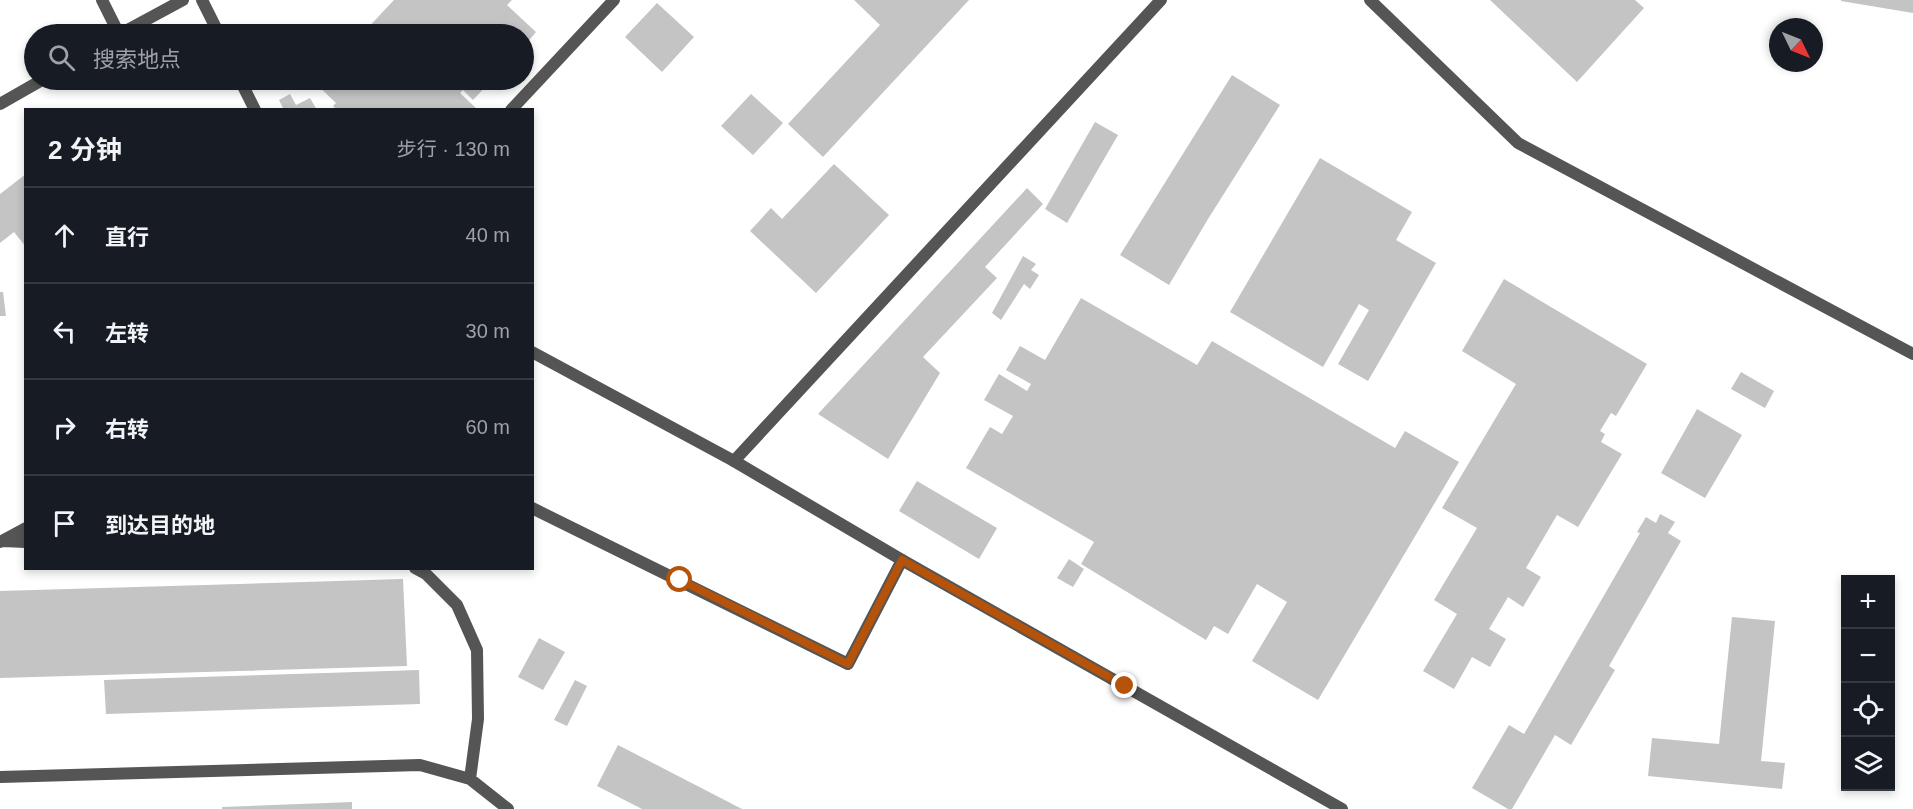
<!DOCTYPE html>
<html lang="zh">
<head>
<meta charset="utf-8">
<style>
	:root { --surface:#171b24; --page:#20242c; --text:#f1f3f6; --muted:#9ea1a6; --line:#363941 }
	body { margin:0; font-family:Helvetica,"Noto Sans SC",sans-serif; background:var(--page); color:var(--text) }
	.controls { position:absolute; right:18px; bottom:18px; display:grid; overflow:hidden; border-radius:0px; box-shadow:0 3px 9px #0003 }
	.controls button { width:54px; height:54px; display:grid; place-items:center; padding:0; border:0; border-bottom:2px solid var(--line); background:var(--surface); color:var(--text); font:30px sans-serif }
	.compass { position:absolute; left:1769px; top:18px; width:54px; height:54px; border-radius:50%; background:var(--surface); box-shadow:0 3px 9px #0003; rotate:133deg }
	.stop { position:absolute; width:18px; height:18px; margin:-14px; border:4px solid #b45309; border-radius:50%; background:#fff }
	.stop.end { background:#b45309; border-color:#fff; box-shadow:0 2px 6px #0008 }
	.list { margin:0; padding:0; list-style:none }
	h2 { display:flex; justify-content:space-between; align-items:center; height:78px; margin:0; padding:0 24px; font-size:26px }
	h2 small { font-size:20px; font-weight:400; color:var(--muted) }
	.list li { display:grid; grid-template-columns:39px 1fr auto; gap:18px; align-items:center; box-sizing:border-box; height:96px; padding:0 24px; border-top:2px solid var(--line) }
	.list b { display:block; font-size:22px; white-space:nowrap }
	.list em { font-size:20px; font-style:normal; color:var(--muted) }
	.icon { flex:none; width:33px; height:33px; fill:none; stroke:currentColor; stroke-width:2; stroke-linecap:round; stroke-linejoin:round }
	.map { position:relative; flex:none; width:1913px; height:809px; overflow:hidden }
	.search { position:absolute; background:var(--surface); box-shadow:0 3px 9px #0003; left:24px; top:24px; width:510px; height:66px; display:flex; align-items:center; gap:15px; box-sizing:border-box; padding:0 21px; border-radius:33px; color:var(--muted); font-size:22px }
	.panel { position:absolute; background:var(--surface); box-shadow:0 3px 9px #0003; left:24px; top:108px; width:510px; height:462px; border-radius:0px }
	.map>svg:first-child { display:block }
	.building { fill:#c4c4c4 }
	.lines { fill:none; stroke-linecap:round; stroke-linejoin:round }
	.lane { stroke:#555; stroke-width:12 }
	.street { stroke:#555; stroke-width:12 }
	.route { stroke:#b45309; stroke-width:8 }
</style>
</head>
<body>
<div class="map">
<svg width="1913" height="809" viewBox="0 0 1913 809">
	<rect width="100%" height="100%" fill="#fff"/>
	<path class="building" d="M394 0H512L507 5 536 32 524 46V34H362Z
		M854 0H969L823 157 788 124 880 25Z
		M1490 0H1635L1644 8 1577 82Z
		M1841 0H1913V13L1841 1Z
		M657 3 694 37 662 72 625 37Z
		M1232 75 1280 105 1208 219 1169 285 1120 255Z
		M320 80H492L473 100 463 90 460 93 478 110H337L333 106 336 103 316 84Z
		M290 94 296 105 310 98 317 110H284L279 100Z
		M751 94 783 123 753 155 721 126Z
		M1095 122 1118 135 1067 223 1045 209Z
		M1320 158 1412 212 1396 240 1436 263 1368 381 1338 364 1369 310 1359 304 1323 367 1230 312Z
		M834 164 889 215 816 293 750 231 771 208 782 219Z
		M26 174V247L14 232 0 243V194Z
		M1027 188 1043 204 985 267 997 278 923 357 940 373 888 459 818 414Z
		M1023 256 1036 264 1031 270 1039 275 1030 289 1024 284 1001 320 992 313Z
		M1504 279 1647 364 1616 416 1611 413 1600 431 1605 434 1601 442 1622 454 1578 527 1557 515 1526 568 1541 577 1523 607 1508 597 1489 629 1506 639 1490 667 1472 657 1454 689 1423 671 1457 614 1434 600 1477 528 1442 508 1516 384 1462 351Z
		M0 292H3L6 316H0Z
		M1081 298 1197 365 1212 341 1395 448 1405 431 1459 462 1318 700 1252 661 1287 602 1257 584 1228 634 1214 626 1206 640 1081 564 1094 542 966 468 990 427 1002 434 1013 416 984 400 999 374 1027 391 1031 384 1006 370 1020 346 1045 360Z
		M1741 372 1774 391 1765 408 1731 389Z
		M1697 409 1742 435 1705 498 1661 473Z
		M917 481 997 528 979 559 899 511Z
		M1660 514 1675 522 1668 533 1681 541 1609 666 1615 670 1571 745 1555 735 1512 809H1508L1472 788 1509 725 1524 734 1640 533 1637 532 1646 517 1656 523Z
		M1069 559 1084 569 1073 587 1057 578Z
		M403 579 407 666 0 678V591Z
		M1732 617 1775 621 1761 761 1785 763 1782 789 1648 776 1652 738 1719 744Z
		M539 638 565 652 543 690 518 677Z
		M419 670 420 704 106 714 104 680Z
		M575 680 587 686 567 726 554 720Z
		M618 745 742 809H642L597 786Z
		M352 802V809H222V807Z"/>
	<g class="lines">
		<path class="lane" d="M1370 0 1518 143 1913 354
			M511 110 614 0
			M734 461 1161 0
			M532 508 848 664 902 560
			M3 541 26 542
			M0 542 26 528
			M415 568 426 574 457 605 477 650 478 719 470 779
			M0 777 420 765 470 779 508 809"/>
		<path class="street" d="M102 0 119 34
			M202 0 219 34
			M120 34 183 0
			M240 80 255 110
			M0 104 42 80
			M532 352 734 461 902 560 1342 809"/>
	</g>
	<g class="lines">
		<path class="route" d="M680 580 848 664 902 560 1125 686"/>
	</g>
</svg>
<div class="controls">
<button>+</button>
<button>−</button>
<button><svg class="icon" aria-label="locate" viewBox="0 0 24 24"><circle cx="12" cy="12" r="6"/><path d="M12 2v4M12 18v4M2 12h4M18 12h4"/></svg></button>
<button><svg class="icon" aria-label="layers" viewBox="0 0 24 24"><path d="M12 4l9 5-9 5-9-5zM3 14l9 5 9-5"/></svg></button>
</div>
<svg class="compass" viewBox="-18 -18 36 36"><path d="M0-13l5 13h-10z" fill="#e53935"/><path d="M0 13l5-13h-10z" fill="#9ea1a6"/></svg>
<div class="stop" style="left:680px;top:580px"></div>
<div class="stop end" style="left:1125px;top:686px"></div>
<div class="search"><svg class="icon" aria-label="search" viewBox="0 0 24 24"><circle cx="10" cy="10" r="6"/><path d="M15 15l6 6"/></svg>搜索地点</div>
<section class="panel">
<h2>2 分钟<small>步行 · 130 m</small></h2>
<ul class="list">
<li><svg class="icon" aria-label="ahead" viewBox="0 0 24 24"><path d="M12 20V5M6 11l6-6 6 6"/></svg><div><b>直行</b></div><em>40 m</em></li>
<li><svg class="icon" aria-label="left" viewBox="0 0 24 24"><path d="M17 20v-9H6M10 6l-5 5 5 5"/></svg><div><b>左转</b></div><em>30 m</em></li>
<li><svg class="icon" aria-label="right" viewBox="0 0 24 24"><path d="M7 20v-9h11M14 6l5 5-5 5"/></svg><div><b>右转</b></div><em>60 m</em></li>
<li><svg class="icon" aria-label="arrive" viewBox="0 0 24 24"><path d="M6 21V4h12l-3 4 3 4H6"/></svg><div><b>到达目的地</b></div></li>
</ul>
</section>
</div>
</body>
</html>
